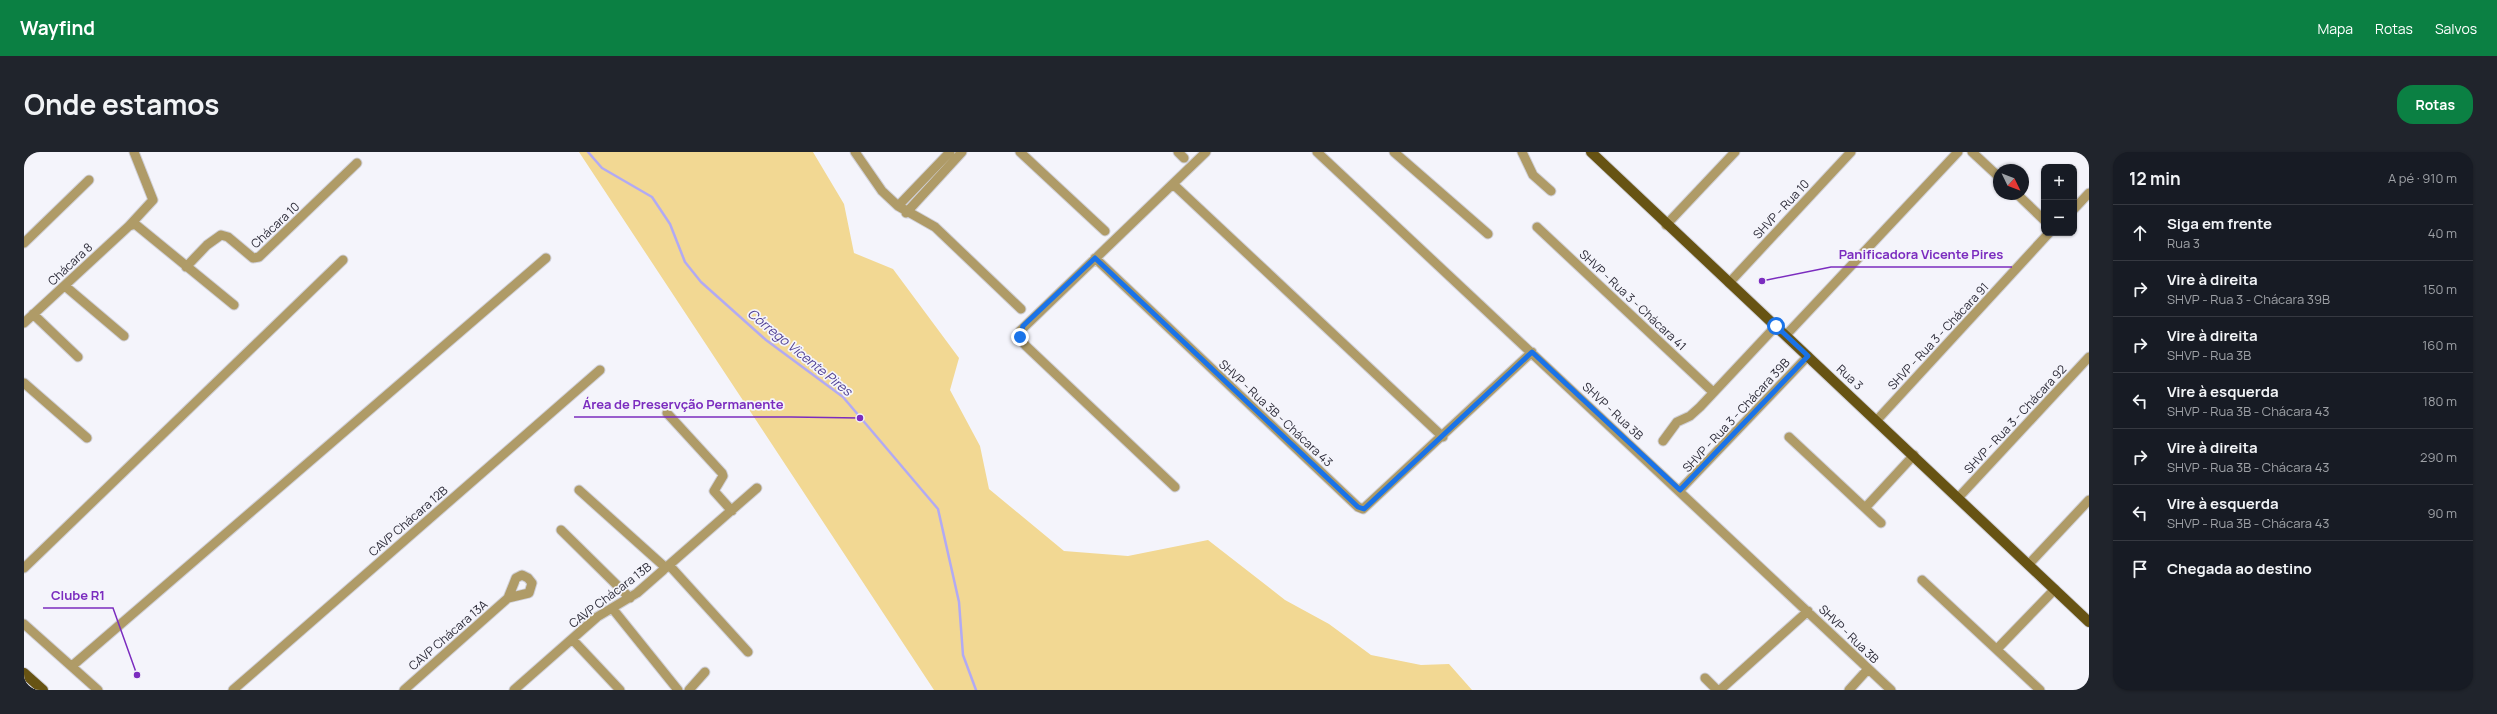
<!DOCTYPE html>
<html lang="pt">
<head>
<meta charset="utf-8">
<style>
	:root { --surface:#171b24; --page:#20242c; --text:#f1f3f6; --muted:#9ea1a6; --line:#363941; --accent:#0b8043 }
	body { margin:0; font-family:Manrope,sans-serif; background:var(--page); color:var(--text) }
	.controls { position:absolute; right:12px; top:12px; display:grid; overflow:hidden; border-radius:8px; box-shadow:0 1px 3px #0004 }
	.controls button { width:36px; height:36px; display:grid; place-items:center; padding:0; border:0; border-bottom:1px solid var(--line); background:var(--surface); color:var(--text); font:20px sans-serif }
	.compass { position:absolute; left:1969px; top:12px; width:36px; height:36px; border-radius:50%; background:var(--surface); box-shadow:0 1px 3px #0004; rotate:133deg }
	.stop { position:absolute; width:12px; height:12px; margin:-9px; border:3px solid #1a73e8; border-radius:50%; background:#fff }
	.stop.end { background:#1a73e8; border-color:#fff; box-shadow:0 1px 4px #0008 }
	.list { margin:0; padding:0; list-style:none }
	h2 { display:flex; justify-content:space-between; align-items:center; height:52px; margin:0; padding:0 16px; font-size:17px }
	h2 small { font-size:13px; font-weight:400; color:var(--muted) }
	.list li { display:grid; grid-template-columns:26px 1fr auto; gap:12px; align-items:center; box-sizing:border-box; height:56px; padding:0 16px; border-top:1px solid var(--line) }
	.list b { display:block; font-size:15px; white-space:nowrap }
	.list p { margin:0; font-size:13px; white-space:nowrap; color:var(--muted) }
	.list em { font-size:13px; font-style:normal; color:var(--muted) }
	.icon { flex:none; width:22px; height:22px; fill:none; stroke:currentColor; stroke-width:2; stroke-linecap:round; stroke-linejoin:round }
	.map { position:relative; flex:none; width:2065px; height:538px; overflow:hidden; border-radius:16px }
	header { display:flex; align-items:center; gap:24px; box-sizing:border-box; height:56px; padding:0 20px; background:var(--accent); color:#fff }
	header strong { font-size:19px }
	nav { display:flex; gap:22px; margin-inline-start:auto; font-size:14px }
	.intro { display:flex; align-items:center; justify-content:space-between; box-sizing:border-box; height:96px; padding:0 24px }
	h1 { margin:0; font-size:28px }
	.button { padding:10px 18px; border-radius:16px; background:var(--accent); color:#fff; font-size:14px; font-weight:700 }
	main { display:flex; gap:24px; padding:0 24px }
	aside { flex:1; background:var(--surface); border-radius:16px; box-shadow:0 1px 3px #0004 }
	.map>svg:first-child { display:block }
	.green { fill:#f2d893 }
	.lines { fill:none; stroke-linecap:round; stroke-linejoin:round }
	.stream { stroke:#b2aaf3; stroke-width:2.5 }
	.minor-casing { stroke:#d0d0d8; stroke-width:11 }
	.major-casing { stroke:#d0d0d8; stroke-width:12 }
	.minor { stroke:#af9b67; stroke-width:9 }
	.major { stroke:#675313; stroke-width:10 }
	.route { stroke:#1a73e8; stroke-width:5 }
	.labels { text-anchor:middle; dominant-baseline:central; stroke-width:3.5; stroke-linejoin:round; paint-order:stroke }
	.street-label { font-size:12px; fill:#2d2c39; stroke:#f4f4fb }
	.water-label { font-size:13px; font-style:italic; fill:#4e3e92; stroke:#f4f4fb }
	.leader { fill:none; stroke:#7b2cbf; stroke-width:1.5 }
	.callout-dot { fill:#7b2cbf; stroke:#f4f4fb; stroke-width:1.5 }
	.callout-label { font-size:13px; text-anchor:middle; font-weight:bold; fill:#7b2cbf; stroke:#f4f4fb; stroke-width:3.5; stroke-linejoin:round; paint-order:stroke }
</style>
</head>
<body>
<header>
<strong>Wayfind</strong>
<nav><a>Mapa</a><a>Rotas</a><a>Salvos</a></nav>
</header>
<div class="intro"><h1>Onde estamos</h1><a class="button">Rotas</a></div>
<main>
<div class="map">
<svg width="2065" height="538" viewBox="0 0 2065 538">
	<rect width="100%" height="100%" fill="#f4f4fb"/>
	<path class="green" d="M555 0H789L820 52 830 101 869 117 935 206 926 238 956 294 965 337 1040 399 1104 404 1184 388 1261 448 1305 472 1347 503 1397 513 1425 512 1448 538H910Z"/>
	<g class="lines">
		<path class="stream" d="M564 0 578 16 628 45 646 72 661 110 677 130 742 188 819 245 914 357 935 450 939 503 952 538"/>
		<defs>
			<path id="minor" d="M831 0 858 39 874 54 911 75 997 157
				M996 0 1081 79
				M1154 0 1160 6
				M1293 0 1867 538
				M1370 0 1464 82
				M1498 0 1509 23 1527 39
				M1948 0 1975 25
				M1149 32 1419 285
				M1993 42 2020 68
				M874 54 926 0
				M2050 57 2065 41
				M882 61 938 0
				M1642 73 1711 0
				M105 74 129 48 110 0
				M1513 75 1689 240
				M0 91 65 28
				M1071 106 1334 355 1339 357 1508 200
				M162 115 183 93 197 83 204 85 229 106 235 105 333 11
				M1705 131 1827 0
				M41 134 100 184
				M9 162 54 205
				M0 171 105 74 111 72 210 153
				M1762 183 1934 0
				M0 231 63 286
				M643 261 698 321 699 324 690 339 708 359
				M1853 268 2025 81
				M1765 285 1841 356 1890 303
				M1639 289 1653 270 1666 264 1676 255 1752 174
				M1151 335 1002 194 995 185 996 179 1182 0
				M555 338 642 416
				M1656 338 1784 204
				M1934 346 2065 205
				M1841 356 1857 371
				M537 378 606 446
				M2005 412 2065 348
				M645 413 724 500
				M0 416 319 108
				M1898 428 2016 538
				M588 456 654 538
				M0 472 74 538
				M548 487 596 538
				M1974 496 2031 437
				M48 514 522 106
				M1681 526 1693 538
				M209 538 576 218
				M380 538 484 446 492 426 498 423 504 426 508 431 505 441 484 446
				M490 538 573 465 613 441 733 336
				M665 538 681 520
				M1696 538 1784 459
				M1825 538 1844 517"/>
			<path id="major" d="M1567 0 2065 470
				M0 521 19 538"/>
		</defs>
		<use href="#minor" class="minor-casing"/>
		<use href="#major" class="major-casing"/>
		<use href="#minor" class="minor"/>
		<use href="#major" class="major"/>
	</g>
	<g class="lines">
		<path class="route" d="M996 185 999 174 1071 106 1334 355 1340 357 1508 200 1656 338 1784 204 1752 174"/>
	</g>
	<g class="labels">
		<g class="street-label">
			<text transform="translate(1757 57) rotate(-47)">SHVP - Rua 10</text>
			<text transform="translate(251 73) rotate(-43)">Chácara 10</text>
			<text transform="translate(46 112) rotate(-43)">Chácara 8</text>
			<text transform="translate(1609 148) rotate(43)">SHVP - Rua 3 - Chácara 41</text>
			<text transform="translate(1914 184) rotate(-47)">SHVP - Rua 3 - Chácara 91</text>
			<text transform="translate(1826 225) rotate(43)">Rua 3</text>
			<text transform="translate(1589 259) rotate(43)">SHVP - Rua 3B</text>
			<text transform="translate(1252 261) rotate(43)">SHVP - Rua 3B - Chácara 43</text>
			<text transform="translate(1712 263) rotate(-47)">SHVP - Rua 3 - Chácara 39B</text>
			<text transform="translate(1991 267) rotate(-47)">SHVP - Rua 3 - Chácara 92</text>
			<text transform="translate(384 369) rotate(-41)">CAVP Chácara 12B</text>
			<text transform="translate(586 443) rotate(-37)">CAVP Chácara 13B</text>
			<text transform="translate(1825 482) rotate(44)">SHVP - Rua 3B</text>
			<text transform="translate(424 483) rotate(-41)">CAVP Chácara 13A</text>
		</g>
		<g class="water-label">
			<text transform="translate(776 200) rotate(39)">Córrego Vicente Pires</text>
		</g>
	</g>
	<path class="leader" d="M1738 129L1807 115H1988M836 266L767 265H550M113 523L89 456H19"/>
	<g class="callout-dot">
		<circle cx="1738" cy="129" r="4"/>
		<circle cx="836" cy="266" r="4"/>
		<circle cx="113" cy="523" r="4"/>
	</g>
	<g class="callout-label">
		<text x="1897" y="107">Panificadora Vicente Pires</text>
		<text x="659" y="257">Área de Preservção Permanente</text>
		<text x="54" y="448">Clube R1</text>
	</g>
</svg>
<div class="controls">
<button>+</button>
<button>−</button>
</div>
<svg class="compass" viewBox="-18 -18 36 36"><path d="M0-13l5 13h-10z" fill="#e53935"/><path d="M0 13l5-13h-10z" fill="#9ea1a6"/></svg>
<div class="stop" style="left:1752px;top:174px"></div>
<div class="stop end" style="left:996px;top:185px"></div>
</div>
<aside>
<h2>12 min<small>A pé · 910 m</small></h2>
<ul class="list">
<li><svg class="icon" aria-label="ahead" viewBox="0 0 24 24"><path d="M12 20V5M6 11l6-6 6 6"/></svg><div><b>Siga em frente</b><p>Rua 3</p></div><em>40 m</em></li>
<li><svg class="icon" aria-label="right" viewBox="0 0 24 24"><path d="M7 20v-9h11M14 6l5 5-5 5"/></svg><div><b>Vire à direita</b><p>SHVP - Rua 3 - Chácara 39B</p></div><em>150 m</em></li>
<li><svg class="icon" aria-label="right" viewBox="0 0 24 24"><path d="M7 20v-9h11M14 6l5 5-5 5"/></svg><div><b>Vire à direita</b><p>SHVP - Rua 3B</p></div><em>160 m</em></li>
<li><svg class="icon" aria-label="left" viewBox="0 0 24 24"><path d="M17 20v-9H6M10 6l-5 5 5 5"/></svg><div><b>Vire à esquerda</b><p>SHVP - Rua 3B - Chácara 43</p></div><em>180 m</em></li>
<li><svg class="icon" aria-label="right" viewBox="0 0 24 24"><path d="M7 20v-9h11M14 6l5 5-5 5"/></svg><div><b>Vire à direita</b><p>SHVP - Rua 3B - Chácara 43</p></div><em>290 m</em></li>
<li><svg class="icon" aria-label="left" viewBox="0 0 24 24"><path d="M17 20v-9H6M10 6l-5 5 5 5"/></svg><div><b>Vire à esquerda</b><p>SHVP - Rua 3B - Chácara 43</p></div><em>90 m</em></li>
<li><svg class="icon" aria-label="arrive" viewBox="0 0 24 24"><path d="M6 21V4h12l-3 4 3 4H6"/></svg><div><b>Chegada ao destino</b></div></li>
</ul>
</aside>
</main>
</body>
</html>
